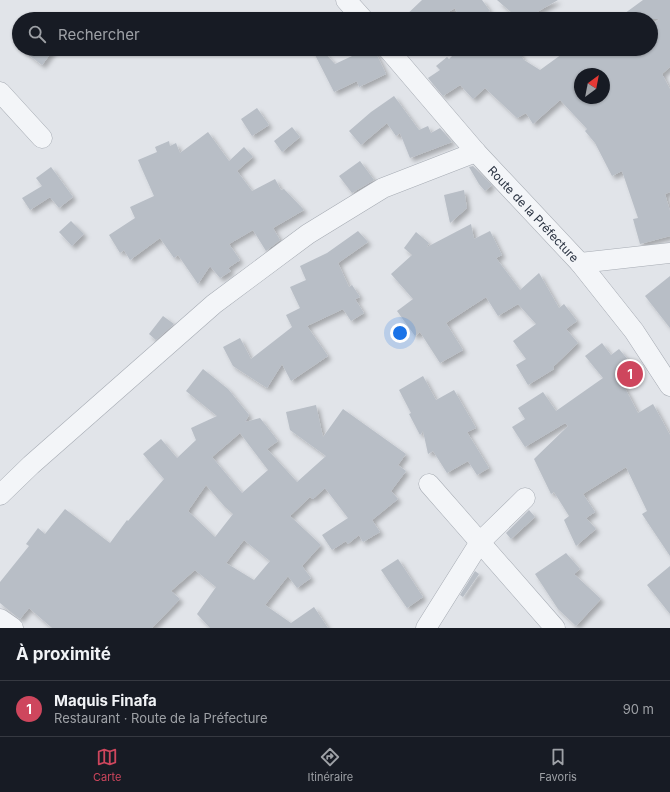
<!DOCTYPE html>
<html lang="fr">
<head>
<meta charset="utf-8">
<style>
	:root { --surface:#171b24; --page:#20242c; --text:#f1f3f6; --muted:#9ea1a6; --line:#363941; --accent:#ce465d }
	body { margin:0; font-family:Inter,sans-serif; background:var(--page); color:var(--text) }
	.compass { position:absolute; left:574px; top:68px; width:36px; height:36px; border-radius:50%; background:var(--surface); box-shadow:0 1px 3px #0004; rotate:32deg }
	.you { position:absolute; left:400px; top:333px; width:14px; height:14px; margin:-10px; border:3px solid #fff; border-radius:50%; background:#1a73e8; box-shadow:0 0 0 6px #1a73e833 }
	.badge { display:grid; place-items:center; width:26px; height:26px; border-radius:50%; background:var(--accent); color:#fff; font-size:13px; font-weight:700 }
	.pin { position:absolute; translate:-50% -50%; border:2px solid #fff; box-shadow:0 1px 4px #0006 }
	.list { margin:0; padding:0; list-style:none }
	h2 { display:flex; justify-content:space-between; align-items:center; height:52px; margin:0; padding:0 16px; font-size:17px }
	h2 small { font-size:13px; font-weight:400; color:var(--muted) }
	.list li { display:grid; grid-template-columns:26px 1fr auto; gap:12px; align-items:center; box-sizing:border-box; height:56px; padding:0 16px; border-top:1px solid var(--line) }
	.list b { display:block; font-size:15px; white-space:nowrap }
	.list p { margin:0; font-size:13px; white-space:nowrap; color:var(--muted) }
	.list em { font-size:13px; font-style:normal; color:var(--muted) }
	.icon { flex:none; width:22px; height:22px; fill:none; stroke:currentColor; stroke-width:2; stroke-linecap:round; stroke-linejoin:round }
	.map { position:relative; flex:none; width:670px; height:628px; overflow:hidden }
	.search { position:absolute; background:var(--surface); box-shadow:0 1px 3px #0004; left:12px; right:12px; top:12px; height:44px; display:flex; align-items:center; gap:10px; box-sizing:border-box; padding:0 14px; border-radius:22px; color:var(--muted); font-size:15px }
	.sheet { height:108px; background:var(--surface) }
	nav { display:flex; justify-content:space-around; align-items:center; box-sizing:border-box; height:56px; border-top:1px solid var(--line); background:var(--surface); font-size:11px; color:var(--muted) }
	nav a { display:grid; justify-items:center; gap:2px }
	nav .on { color:var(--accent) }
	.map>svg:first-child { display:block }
	.building { fill:#b8bec6; fill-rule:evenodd; filter:url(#shadow) }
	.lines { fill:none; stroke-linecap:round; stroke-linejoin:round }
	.minor-casing { stroke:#a6abb3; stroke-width:21 }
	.minor { stroke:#f3f5f8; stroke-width:20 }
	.labels { text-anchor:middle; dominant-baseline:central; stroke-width:3; stroke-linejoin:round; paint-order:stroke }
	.street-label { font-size:12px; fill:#293241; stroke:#f0f3f7 }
</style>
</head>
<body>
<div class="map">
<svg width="670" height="628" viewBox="0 0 670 628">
	<defs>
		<filter id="shadow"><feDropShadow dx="3.5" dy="3.5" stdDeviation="2" flood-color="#0004"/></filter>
	</defs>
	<rect width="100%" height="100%" fill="#e1e4e9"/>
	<path class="building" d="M422 0H482L490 11 468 19H459L455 8 437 19H402Z
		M497 0H558L525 19H519Z
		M643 0H670V67L662 74 670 89V192L665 194 670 211V236L640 244 633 219 638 218 622 171 612 176 595 143 585 131 587 129 560 100 533 124 526 113 517 118 485 88 473 99 460 85 443 96 428 78 440 70 436 66 447 57 449 59 459 49H517L524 60 540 70 569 49H651V26L659 19H617ZM580 74H604V98H580Z
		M21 49H54L42 65Z
		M312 49H321L335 64 367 49H374L386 74 359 87 357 81 334 92Z
		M394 96 419 130 428 126 431 133 440 128 452 142 410 158 400 133 396 136 387 123 361 145 349 131 371 112Z
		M257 108 269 125 252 136 241 119Z
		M292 127 300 137 282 152 274 141Z
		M208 132 229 161 244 147 253 157 237 171 252 191 275 179 281 190 284 189 304 210 273 228 280 240 266 251 253 230 229 244 240 260 228 268 231 271 220 278 210 266 198 284 178 255 174 258 160 238 130 260 124 250 120 253 109 235 135 218 130 207 154 196 138 160 157 152 155 147 169 141 170 146 176 143 180 153Z
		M360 161 374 180 352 193 339 176Z
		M473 166 492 185 485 191 479 184 469 167Z
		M51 167 73 197 59 208 50 197 30 210 22 198 42 186 36 178Z
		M464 190 467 208 450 223 444 195Z
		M71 221 84 234 72 246 59 232Z
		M471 224 474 239 490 231 502 255 496 258 520 290 539 273 559 308 564 304 577 321 566 329 578 343 553 367 554 369 528 385 516 365 526 359 513 341 536 324 518 304 498 316 486 297 446 323 463 350 440 363 420 332 415 336 397 311 413 299 391 274 412 255 404 248 416 232 429 243 427 247Z
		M358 231 368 242 338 263 349 287 352 285 360 297 355 299 364 313 351 321 343 309 307 326 328 356 291 381 282 364 267 388 233 366 223 347 240 338 251 359 292 327 286 315 300 308 290 287 306 280 300 266 327 253Z
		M670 276V328L645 296Z
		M163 316 174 324 156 340 149 334Z
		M602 343 611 355 619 349 629 361 616 371 638 413 653 404 670 435V556L642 514 647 511 626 467 583 494 595 512 586 518 596 529 576 546 564 520 569 516 554 492 551 494 534 459 568 426 565 423 525 447 512 427 525 419 518 408 543 392 556 411 603 378 585 356Z
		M203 369 228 389 249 415 245 422 260 418 278 441 267 449 297 482 326 456 290 430 286 412 316 405 323 437 343 409 406 454 398 465 406 471 391 491 398 499 372 520 380 532 363 542 359 535 348 544 346 541 332 550 322 535 348 518 325 488 313 499 310 497 290 516 321 545 302 566 311 578 297 588 288 576 265 605 291 623 314 607 328 628H210L197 614 216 587 195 570 171 591 180 599 152 628H52L29 608 20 619 17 617 0 603V582L29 546 26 544 38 528 45 534 65 509 110 543 127 520 128 521 164 479 143 454 161 439 177 458 196 440 191 428 217 416 186 391ZM240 433 268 470 242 493 212 457ZM206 485 225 507 233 514 215 537 188 511ZM244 540 270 561 254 580 226 563Z
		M423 376 436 400 454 390 476 428 467 432 489 468 477 475 468 461 447 473 433 451 428 454 423 431 420 435 409 414 411 413 399 390Z
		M529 510 535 517 511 539 506 533Z
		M566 553 580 569 574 574 601 599 576 626 558 609 535 574Z
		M398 559 423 597 407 608 381 570Z
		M670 566V614L647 585Z
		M475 571 479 574 463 597 460 595Z"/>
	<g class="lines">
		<defs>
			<g id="minor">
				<path d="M346 0 363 19"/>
				<path id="s1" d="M388 49 476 152 580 263 634 331 670 386"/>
				<path d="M0 92 42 138"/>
				<path d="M580 263 670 253"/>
				<path d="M429 484 555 628"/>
				<path d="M0 495 31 465 214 304 308 234 383 188 476 152"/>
				<path d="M0 619 13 628"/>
				<path d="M426 628 480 542 525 498"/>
			</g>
		</defs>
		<use href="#minor" class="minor-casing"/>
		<use href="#minor" class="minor"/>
	</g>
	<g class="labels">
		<g class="street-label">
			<text stroke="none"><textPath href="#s1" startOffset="220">Route de la Préfecture</textPath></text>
		</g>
	</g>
</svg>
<svg class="compass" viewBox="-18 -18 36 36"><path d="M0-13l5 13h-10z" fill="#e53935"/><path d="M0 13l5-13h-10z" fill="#9ea1a6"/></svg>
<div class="you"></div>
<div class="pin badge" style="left:630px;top:374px">1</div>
<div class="search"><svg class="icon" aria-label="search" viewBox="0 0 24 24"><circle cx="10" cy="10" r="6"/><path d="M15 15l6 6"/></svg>Rechercher</div>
</div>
<section class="sheet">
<h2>À proximité<small></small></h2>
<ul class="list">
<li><span class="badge">1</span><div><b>Maquis Finafa</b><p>Restaurant · Route de la Préfecture</p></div><em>90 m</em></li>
</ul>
</section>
<nav>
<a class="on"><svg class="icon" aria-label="map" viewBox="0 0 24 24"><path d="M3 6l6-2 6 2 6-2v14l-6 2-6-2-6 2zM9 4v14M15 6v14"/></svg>Carte</a>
<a><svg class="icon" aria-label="directions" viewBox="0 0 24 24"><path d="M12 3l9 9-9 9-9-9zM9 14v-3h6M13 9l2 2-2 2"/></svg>Itinéraire</a>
<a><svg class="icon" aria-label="saved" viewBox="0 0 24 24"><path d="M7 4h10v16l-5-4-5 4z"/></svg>Favoris</a>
</nav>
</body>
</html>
